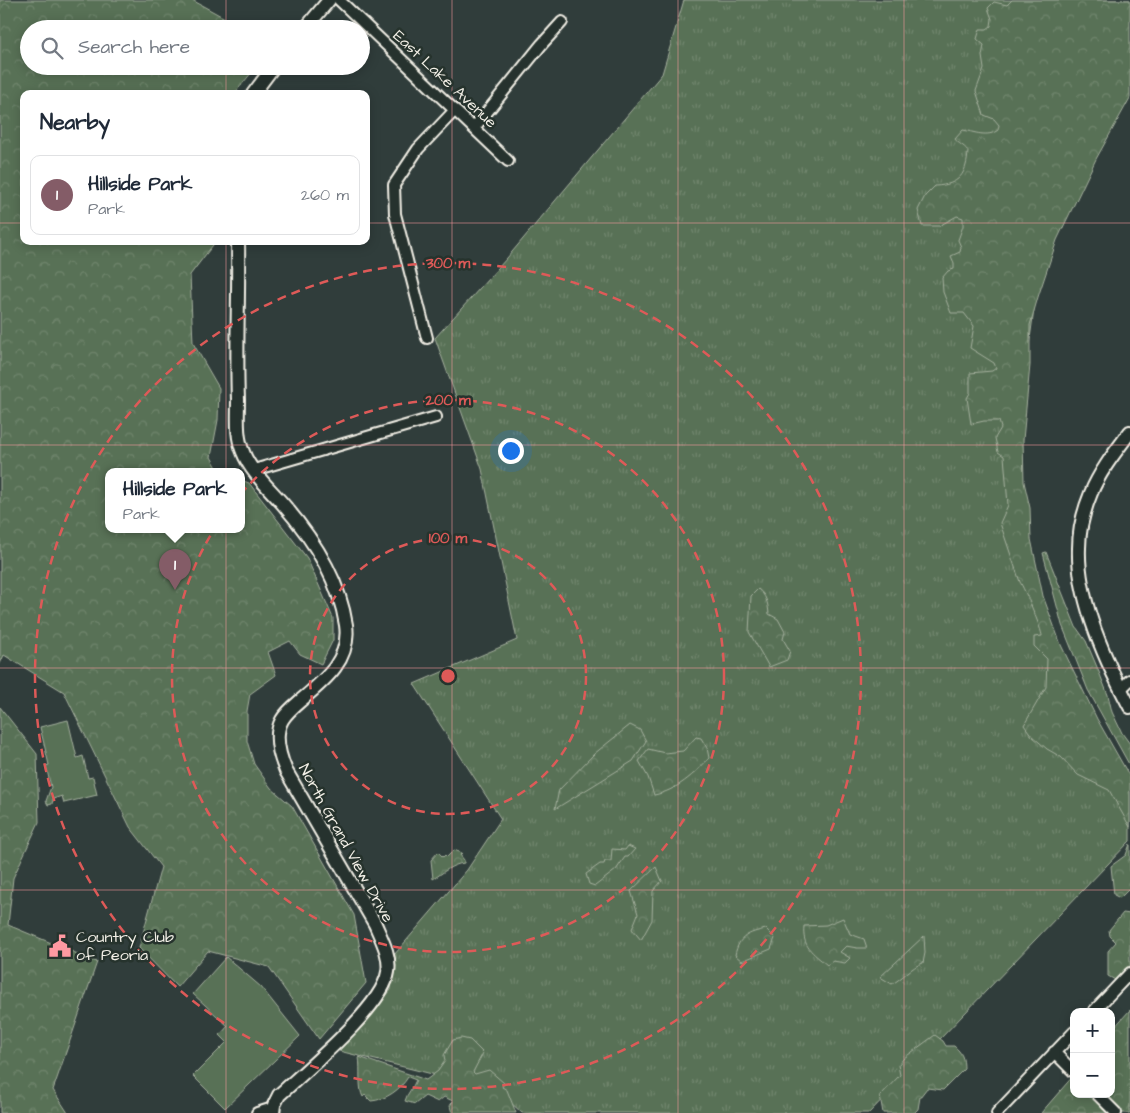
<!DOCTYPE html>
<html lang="en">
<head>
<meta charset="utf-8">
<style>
	:root { --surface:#fff; --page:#f6f6f7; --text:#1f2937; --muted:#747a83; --line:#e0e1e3; --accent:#845c67 }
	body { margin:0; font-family:"Architects Daughter",sans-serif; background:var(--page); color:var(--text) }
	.controls { position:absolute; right:15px; bottom:15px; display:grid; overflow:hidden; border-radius:10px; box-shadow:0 2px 12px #0003 }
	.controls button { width:45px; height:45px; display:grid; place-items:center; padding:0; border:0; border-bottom:1px solid var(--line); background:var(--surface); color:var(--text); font:25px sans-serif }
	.you { position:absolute; left:510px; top:450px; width:18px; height:18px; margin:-12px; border:4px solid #fff; border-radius:50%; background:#1a73e8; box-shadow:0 0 0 8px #1a73e833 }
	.badge { display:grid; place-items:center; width:32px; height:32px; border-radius:50%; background:var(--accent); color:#fff; font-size:16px; font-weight:700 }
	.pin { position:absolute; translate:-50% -41px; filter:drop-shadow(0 1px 2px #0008) }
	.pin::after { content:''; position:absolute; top:26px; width:18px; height:15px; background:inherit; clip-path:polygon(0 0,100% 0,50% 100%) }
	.popup { position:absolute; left:105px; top:468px; width:140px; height:65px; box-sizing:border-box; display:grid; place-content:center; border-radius:10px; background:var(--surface); filter:drop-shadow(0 1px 4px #0005); font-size:16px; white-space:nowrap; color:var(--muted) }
	.popup b { font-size:19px; color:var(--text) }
	.popup::after { content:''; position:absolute; left:50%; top:100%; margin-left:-10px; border:10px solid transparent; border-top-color:var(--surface) }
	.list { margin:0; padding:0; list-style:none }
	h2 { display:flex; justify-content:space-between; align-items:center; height:65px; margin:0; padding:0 20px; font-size:21px }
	h2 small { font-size:16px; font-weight:400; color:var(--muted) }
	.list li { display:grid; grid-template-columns:32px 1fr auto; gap:15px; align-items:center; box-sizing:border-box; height:80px; margin:0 10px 10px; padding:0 10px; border:1px solid var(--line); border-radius:10px }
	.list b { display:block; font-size:19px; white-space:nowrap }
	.list p { margin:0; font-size:16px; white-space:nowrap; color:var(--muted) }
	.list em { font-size:16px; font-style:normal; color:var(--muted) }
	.icon { flex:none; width:28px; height:28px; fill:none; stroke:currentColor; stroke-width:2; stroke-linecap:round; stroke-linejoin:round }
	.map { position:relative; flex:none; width:1130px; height:1113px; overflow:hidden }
	.search { position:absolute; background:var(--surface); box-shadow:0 2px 12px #0003; left:20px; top:20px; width:350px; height:55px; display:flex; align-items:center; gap:12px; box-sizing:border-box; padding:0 18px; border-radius:28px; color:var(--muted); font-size:19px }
	.panel { position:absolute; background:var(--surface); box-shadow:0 2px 12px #0003; left:20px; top:90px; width:350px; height:155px; border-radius:10px }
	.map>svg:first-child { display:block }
	.grass { fill:url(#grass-tufts); stroke:#a6b19f }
	.forest { fill:url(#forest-crowns); stroke:#a6b19f }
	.garden { fill:#587156; stroke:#a6b19f }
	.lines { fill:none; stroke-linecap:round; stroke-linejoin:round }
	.minor-casing { stroke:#f4f1e8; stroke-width:14 }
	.tertiary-casing { stroke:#f4f1e8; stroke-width:16 }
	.minor { stroke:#26332d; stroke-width:10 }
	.tertiary { stroke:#26332d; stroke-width:12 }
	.grid { fill:none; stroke:#ff9aa2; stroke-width:1; stroke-opacity:0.55 }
	.ring { fill:none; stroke:#de5a58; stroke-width:2.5; stroke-dasharray:9 6 }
	.labels { text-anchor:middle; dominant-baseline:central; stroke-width:5; stroke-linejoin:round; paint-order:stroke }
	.street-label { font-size:16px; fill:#f4f1e8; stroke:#26332d }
	.poi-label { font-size:16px; fill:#f4f1e8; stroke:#26332d; text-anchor:start }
	.centre { fill:#de5a58; stroke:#26332d; stroke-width:2.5 }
	.ring-label { font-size:15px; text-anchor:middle; font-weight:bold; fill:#de5a58; stroke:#26332d; stroke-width:5; stroke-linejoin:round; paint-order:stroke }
</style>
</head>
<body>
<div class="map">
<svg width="1130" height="1113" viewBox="0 0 1130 1113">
	<defs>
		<pattern id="grass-tufts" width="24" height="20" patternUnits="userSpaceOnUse" patternTransform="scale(1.25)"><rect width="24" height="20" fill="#587156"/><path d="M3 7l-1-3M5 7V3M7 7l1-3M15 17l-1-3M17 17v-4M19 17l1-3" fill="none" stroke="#71866e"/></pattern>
		<pattern id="forest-crowns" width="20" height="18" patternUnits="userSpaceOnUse" patternTransform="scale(1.25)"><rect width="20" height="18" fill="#587156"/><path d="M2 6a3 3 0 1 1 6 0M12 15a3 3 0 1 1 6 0" fill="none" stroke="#71866e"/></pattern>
	</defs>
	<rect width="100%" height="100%" fill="#303d3b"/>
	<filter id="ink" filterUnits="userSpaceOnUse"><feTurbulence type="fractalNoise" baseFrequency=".02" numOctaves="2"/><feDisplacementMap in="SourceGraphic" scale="10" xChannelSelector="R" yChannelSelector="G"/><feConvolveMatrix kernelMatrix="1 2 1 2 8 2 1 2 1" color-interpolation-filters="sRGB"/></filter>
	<g filter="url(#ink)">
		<path class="grass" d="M684 0H1130L1046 223 1012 469 1055 652 1130 792V841L869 1113H522L497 1090 339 1051 391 990 394 955 467 870 501 819 414 684 517 640 482 469 435 338 507 258 662 74Z"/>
		<path class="forest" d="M0 0H192L245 29H29V66H257L234 94H24V241H216L190 275 193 343 219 388 218 420 211 457 219 471H109V529H241V480L249 483 307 558 333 618V640L321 664 300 654 290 641 268 652 276 675 250 694 247 711V741L254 764 271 788 292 806 354 915 366 983 319 1039 269 967 208 951 177 987 139 948 161 867 130 827 64 692 4 655 0 664Z
			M1012 0H1130V98L1096 159 1057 240 1038 297 1030 325V365L1023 440 1024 482 1030 508 1031 539 1043 596 1061 645 1097 719 1130 777V827L1109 790 1078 775 1061 757 1047 749 1032 736 1024 725 1046 687 1047 659 1034 646V637L1042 636C1042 630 1024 588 1020 582L1000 523 1008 505 1004 456 998 452 995 438 1001 428 999 421H984L971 424 967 398 970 393V373L992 371 996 368 994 363 970 348 974 326 964 313H951L943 292 942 278 948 271 954 269V263L951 256 960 252 961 247 958 240 963 226V218L957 216 939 226H922L918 210 925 196 935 186C959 185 967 174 968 151 964 145 958 144 955 139L963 130C974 132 988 138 998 130L999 125 994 119 984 115 976 91 984 69 982 56 984 45 977 39 980 29H987L991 26 992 19 988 8 994 2 1007 5Z
			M1046 552 1076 627 1086 641 1097 667 1108 695 1112 712 1122 733 1130 744V766L1088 690 1062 625 1043 553Z
			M758 589C766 595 768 603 769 614L778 619 785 632 783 639 790 651 787 660 769 667 749 632 751 596Z
			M0 707 37 754 39 822 13 878 8 925 97 962 53 1090 68 1113H0Z
			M630 725 640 730 646 741 633 761 555 809 559 790 594 754Z
			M696 737 701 738 707 748 709 758C695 774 676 791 654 795L648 777 639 761 648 749 665 753 683 751Z
			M1130 844V892L1128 890 1120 898 1114 895 1111 866 1126 855Z
			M628 846 635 849 628 857H625L616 870 595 886 589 884 586 874 600 864H604L605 861H611L612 849 625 850Z
			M454 850 462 853 460 855 464 860V863C450 865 445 872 433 879L431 860 438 852 443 857 445 855 447 857Z
			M656 867 662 881 653 891 652 920 641 940 632 929 638 914 631 891Z
			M1123 913 1130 914V969L1119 982 1108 976V951L1116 942 1110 936 1109 930Z
			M843 918 850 934 864 939 867 948H857L846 946 840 952 850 958 845 963 833 961 827 965C812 952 802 947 804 926L826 925Z
			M766 929 775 938 771 949 742 961 735 955C739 936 748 933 766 929Z
			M924 936 925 953 923 963C911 967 903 978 892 984L880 977Z
			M1130 1010V1113H1041L1074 1075V1094H1111V1031Z
			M935 1035 943 1041 946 1046H954C962 1053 964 1058 964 1069L943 1090 927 1088 920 1097 918 1109 914 1113H883L880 1096 900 1075 898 1065 904 1058Z
			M461 1038 470 1040 483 1053 473 1072 475 1074 489 1070 504 1083 502 1087 507 1090 516 1113H452L450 1106 453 1101 444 1097 438 1102 425 1096 415 1104 405 1101C407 1093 413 1088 416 1080L408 1077C401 1089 386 1100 371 1101L365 1095 363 1097C358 1089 361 1069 359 1057L426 1080 438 1071 445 1061 444 1055 453 1040Z"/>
		<path class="garden" d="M68 720 77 758 83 756 88 778 93 777 97 795 64 803 62 796 53 799 52 804 48 805 46 801 51 787 46 766 49 765 40 727Z
			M226 957 261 987 300 1036 225 1108 193 1076 227 1042 220 1035 228 1026 193 994Z"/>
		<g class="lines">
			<defs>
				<path id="minor" d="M339 0 508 161
					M474 128 542 44 562 22
					M427 338 395 214 394 185 418 149 455 110
					M254 470 436 417
					M1121 689 1130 680
					M1093 1012 1130 973
					M1054 1052 1074 1072
					M1097 1094 1116 1113
					M257 1113 273 1108
					M997 1113 1074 1032"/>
				<path id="tertiary" d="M305 29 329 0
					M253 94 274 66
					M238 241C239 294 236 347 238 400 238 417 236 436 243 452 250 471 268 487 282 503 312 537 339 579 346 625 351 660 324 681 300 701 293 707 286 713 282 720 273 736 280 757 286 771L375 924C381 938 391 956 388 972 383 1007 306 1070 279 1095L274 1105 273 1113
					M1130 432C1116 451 1100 471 1091 493 1084 510 1079 530 1079 548 1077 598 1107 664 1130 707"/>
			</defs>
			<use href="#minor" class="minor-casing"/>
			<use href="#tertiary" class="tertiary-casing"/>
			<use href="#minor" class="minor"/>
			<use href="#tertiary" class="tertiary"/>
		</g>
	</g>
	<path class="grid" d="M226 0V29M452 0V1113M678 0V1113M904 0V1113M226 66V94M0 223H24M366 223H1130M226 241V1113M0 445H1130M0 668H1130M0 890H1130"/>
	<g class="ring">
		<circle cx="448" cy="676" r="138"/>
		<circle cx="448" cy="676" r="276"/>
		<circle cx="448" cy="676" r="413"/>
	</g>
	<defs>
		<symbol id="civic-bare" viewBox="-9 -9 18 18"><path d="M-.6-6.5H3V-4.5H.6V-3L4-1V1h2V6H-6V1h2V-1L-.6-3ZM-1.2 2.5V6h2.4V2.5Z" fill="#ff9aa2" stroke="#26332d" stroke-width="2.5" paint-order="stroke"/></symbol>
	</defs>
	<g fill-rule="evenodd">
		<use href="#civic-bare" x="44" y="930" width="32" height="32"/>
	</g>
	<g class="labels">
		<g class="street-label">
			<text transform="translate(445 79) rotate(43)">East Lake Avenue</text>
			<text transform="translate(346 843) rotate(61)">North Grand View Drive</text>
		</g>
		<g class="poi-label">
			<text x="76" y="937">Country Club<tspan x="76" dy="18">of Peoria</tspan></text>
		</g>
	</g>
	<circle cx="448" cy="676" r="8" class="centre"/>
	<g class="ring-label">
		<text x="448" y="268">300 m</text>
		<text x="448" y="405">200 m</text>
		<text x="448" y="543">100 m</text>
	</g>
</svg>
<div class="controls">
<button>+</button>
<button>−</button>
</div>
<div class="you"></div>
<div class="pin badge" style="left:175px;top:590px">1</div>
<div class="popup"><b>Hillside Park</b>Park</div>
<div class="search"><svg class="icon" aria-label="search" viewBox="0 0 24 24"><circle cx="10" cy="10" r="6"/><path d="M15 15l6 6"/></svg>Search here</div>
<section class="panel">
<h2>Nearby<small></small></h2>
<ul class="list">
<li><span class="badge">1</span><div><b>Hillside Park</b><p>Park</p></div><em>260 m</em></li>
</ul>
</section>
</div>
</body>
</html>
